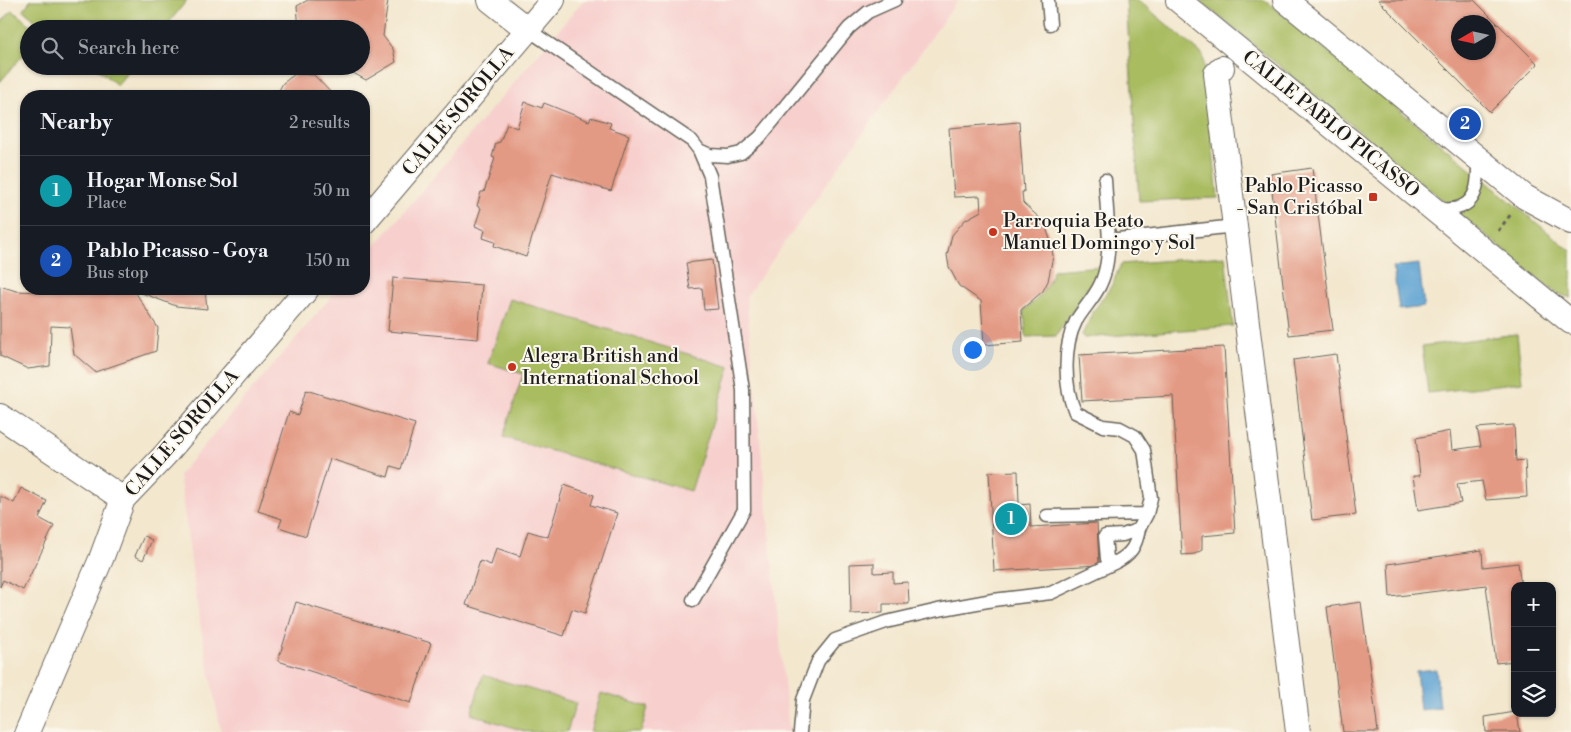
<!DOCTYPE html>
<html lang="en">
<head>
<meta charset="utf-8">
<style>
	:root { --surface:#171b24; --page:#242831; --text:#f1f3f6; --muted:#9ea1a6; --line:#363941; --accent:#ea580c }
	body { margin:0; font-family:"Libre Bodoni",serif; background:var(--page); color:var(--text) }
	.controls { position:absolute; right:15px; bottom:15px; display:grid; overflow:hidden; border-radius:10px; box-shadow:0 1px 4px #0004 }
	.controls button { width:45px; height:45px; display:grid; place-items:center; padding:0; border:0; border-bottom:1px solid var(--line); background:var(--surface); color:var(--text); font:25px sans-serif }
	.compass { position:absolute; left:1451px; top:15px; width:45px; height:45px; border-radius:50%; background:var(--surface); box-shadow:0 1px 4px #0004; rotate:261deg }
	.you { position:absolute; left:972px; top:349px; width:18px; height:18px; margin:-12px; border:4px solid #fff; border-radius:50%; background:#1a73e8; box-shadow:0 0 0 8px #1a73e833 }
	.badge { display:grid; place-items:center; width:32px; height:32px; border-radius:50%; background:var(--accent); color:#fff; font-size:16px; font-weight:700 }
	.pin { position:absolute; translate:-50% -50%; border:2px solid #fff; box-shadow:0 1px 5px #0006 }
	.list { margin:0; padding:0; list-style:none }
	h2 { display:flex; justify-content:space-between; align-items:center; height:65px; margin:0; padding:0 20px; font-size:21px }
	h2 small { font-size:16px; font-weight:400; color:var(--muted) }
	.list li { display:grid; grid-template-columns:32px 1fr auto; gap:15px; align-items:center; box-sizing:border-box; height:70px; padding:0 20px; border-top:1px solid var(--line) }
	.list b { display:block; font-size:19px; white-space:nowrap }
	.list p { margin:0; font-size:16px; white-space:nowrap; color:var(--muted) }
	.list em { font-size:16px; font-style:normal; color:var(--muted) }
	.icon { flex:none; width:28px; height:28px; fill:none; stroke:currentColor; stroke-width:2; stroke-linecap:round; stroke-linejoin:round }
	.map { position:relative; flex:none; width:1571px; height:732px; overflow:hidden }
	.search { position:absolute; background:var(--surface); box-shadow:0 1px 4px #0004; left:20px; top:20px; width:350px; height:55px; display:flex; align-items:center; gap:12px; box-sizing:border-box; padding:0 18px; border-radius:28px; color:var(--muted); font-size:19px }
	.panel { position:absolute; background:var(--surface); box-shadow:0 1px 4px #0004; left:20px; top:90px; width:350px; height:205px; border-radius:20px }
	.map>svg:first-child { display:block }
	.built { fill:#f7d0ce }
	.green { fill:#a9bc60; stroke:#626c3e }
	.water { fill:#5ca1d1; stroke:#3c5e76 }
	.building { fill:#e39a84; fill-rule:evenodd }
	.lines { fill:none; stroke-linecap:round; stroke-linejoin:round }
	.lane-casing { stroke:#67635a; stroke-width:15 }
	.street-casing { stroke:#67635a; stroke-width:26 }
	.path { stroke:#67635a; stroke-width:3; stroke-dasharray:4 4; stroke-linecap:butt }
	.lane { stroke:#fff; stroke-width:12 }
	.street { stroke:#fff; stroke-width:24 }
	.poi-dot { fill:#c8321e; stroke:#fbf7ec; stroke-width:2 }
	.labels { text-anchor:middle; dominant-baseline:central; stroke-width:4; stroke-linejoin:round; paint-order:stroke }
	.street-label { font-size:19px; fill:#1c1c1c; stroke:#fbf7ec }
	.poi-label { font-size:19px; fill:#1c1c1c; stroke:#fbf7ec; text-anchor:start }
</style>
</head>
<body>
<div class="map">
<svg width="1571" height="732" viewBox="0 0 1571 732">
	<rect width="100%" height="100%" fill="#fbf7ec"/>
	<filter id="ink" filterUnits="userSpaceOnUse"><feTurbulence type="fractalNoise" baseFrequency=".02" numOctaves="2"/><feDisplacementMap in="SourceGraphic" scale="10" xChannelSelector="R" yChannelSelector="G"/><feConvolveMatrix kernelMatrix="1 2 1 2 8 2 1 2 1" color-interpolation-filters="sRGB"/></filter>
	<filter id="wash" filterUnits="userSpaceOnUse"><feTurbulence type="fractalNoise" baseFrequency=".0096" numOctaves="4" result="noise"/><feDisplacementMap in="SourceGraphic" scale="20" xChannelSelector="R" yChannelSelector="G"/><feGaussianBlur stdDeviation="1.12" result="paint"/><feColorMatrix in="noise" values="0 0 0 0 0 0 0 0 0 0 0 0 0 0 0 0 0 1.4 0 .05"/><feComposite in="paint" operator="in"/></filter>
	<g filter="url(#wash)">
		<rect width="100%" height="100%" fill="#f3e7ce"/>
		<path class="built" d="M584 0H958L746 297 789 732H221L199 618 179 475 338 289H364V259Z"/>
		<path class="green" d="M31 0H187L164 29H45L23 10Z
			M1126 0H1138L1203 55 1218 198 1139 201Z
			M1199 0H1265L1571 251V298L1556 293Z
			M12 10 35 29H29V48L0 82V24Z
			M94 66H133L117 85Z
			M1225 256 1233 326 1084 338 1082 335 1093 312 1112 285 1121 264Z
			M1102 266 1056 336 1026 337 1024 310C1039 299 1048 288 1053 270Z
			M510 299 730 367 691 491 503 437 523 374 488 363Z
			M1517 334 1522 382 1428 393 1422 346Z
			M483 675 576 703 567 732H527L471 714Z
			M601 693 648 707 641 732H590Z"/>
		<path class="water" d="M1419 264 1424 307 1399 310 1393 267Z
			M1436 669 1440 708 1420 710 1416 671Z"/>
		<g id="blocks">
			<path class="building" d="M308 0H388L383 36 393 49 396 62 366 80 346 69 317 68 361 66V29H299L297 6Z
				M1378 0H1474L1538 64 1490 112ZM1458 22H1488V52H1458Z
				M295 74 314 75 334 96H276L283 83Z
				M525 102 542 108 544 103 589 121 591 117 611 123 609 128 629 135 611 191 552 173 526 257 494 246 495 242 483 238 485 230 475 226 481 208 477 206 481 192H484L495 158 492 157 496 143 500 142 507 124 517 128Z
				M1019 122 1024 192H1022L1023 203 1044 222 1051 242 1053 256 1048 281 1043 291 1021 310 1023 342 984 345 981 301 959 286 949 267 947 255 952 235 965 220 981 211 980 196 954 197 949 128Z
				M1312 168 1333 330 1289 335 1270 174Z
				M712 260 718 309 704 310 702 288 690 289 686 263Z
				M393 278 482 285 478 339 388 331Z
				M0 286 16 291 87 294 100 289H205L207 309 176 306 134 290 158 328 156 351 95 372 74 354 70 327 51 326 50 366 28 369 0 356Z
				M1224 347 1235 533 1202 536V550L1195 554 1182 555 1173 396 1082 401 1079 355Z
				M1336 354 1356 515 1312 520 1293 360Z
				M306 390 415 424 401 469 391 466 388 477 330 459 306 536 279 527 282 519 258 511 289 412 298 415Z
				M1514 425 1516 461 1525 460 1527 497 1486 500 1482 481 1457 484 1461 503 1418 510 1413 476H1420L1416 438 1450 431 1452 450 1481 446 1477 428Z
				M1018 471 1019 505 1030 504 1031 527 1097 523 1099 565 994 571 989 472Z
				M564 485 594 495 591 505 617 513 585 613 572 609 564 636 466 605 480 561 491 565 496 548 520 556 528 531 548 537Z
				M21 488 47 501 39 518 54 526 23 590 3 580 0 587V496L14 503Z
				M144 536 152 540 143 560 135 556Z
				M1482 550 1483 567 1518 563 1521 586H1515V661L1496 663 1486 585 1390 597 1388 564Z
				M874 563V573L893 572V583L908 582 909 604H883V613L851 614 850 564Z
				M296 602 431 643 411 703 278 661Z
				M1361 602 1378 732H1343L1327 607Z
				M1515 712 1517 713 1520 732H1486L1485 717Z"/>
		</g>
	</g>
	<g filter="url(#ink)">
		<use href="#blocks" fill-opacity="0" stroke="#67635a" stroke-width="1"/>
		<g class="lines">
			<defs>
				<path id="lane" d="M1048 0 1050 24
					M527 29 692 141 699 150 710 176 743 390 744 510 693 600
					M699 150 710 155 728 156 741 153 760 137 849 28 868 12 895 0
					M1105 180 1109 240 1235 226
					M1436 210C1443 209 1454 210 1460 207 1480 200 1478 176 1478 158
					M1109 240C1108 255 1107 271 1100 285 1094 298 1083 309 1076 321 1063 346 1064 387 1075 412L1103 426 1120 428 1135 436 1144 450 1151 498 1147 514 1139 529 1123 535 1105 536 1107 559 1114 563C1131 555 1136 546 1139 529
					M1047 516 1147 514
					M800 732 803 700 818 661 835 640 886 622 938 610 993 600 1051 593 1114 563"/>
				<path id="street" d="M490 0 527 29
					M1178 0 1571 322
					M1285 0 1525 197 1571 222
					M1222 68 1216 74 1298 732
					M364 222 553 0
					M0 416 123 499
					M27 732 101 559 123 499 165 455 307 289"/>
			</defs>
			<use href="#lane" class="lane-casing"/>
			<use href="#street" class="street-casing"/>
			<path class="path" d="M1498 231 1511 214"/>
			<use href="#lane" class="lane"/>
			<use href="#street" class="street"/>
		</g>
	</g>
	<g class="poi-dot">
		<rect x="1368" y="192" width="10" height="10" rx="2.5"/>
		<circle cx="993" cy="232" r="5"/>
		<circle cx="512" cy="367" r="5"/>
	</g>
	<g class="labels">
		<g class="street-label">
			<text transform="translate(458 111) rotate(-50)">CALLE SOROLLA</text>
			<text transform="translate(1331 124) rotate(39)">CALLE PABLO PICASSO</text>
			<text transform="translate(182 433) rotate(-49)">CALLE SOROLLA</text>
		</g>
		<g class="poi-label">
			<text x="1363" y="186" text-anchor="end">Pablo Picasso<tspan x="1363" dy="22">- San Cristóbal</tspan></text>
			<text x="1003" y="221">Parroquia Beato<tspan x="1003" dy="22">Manuel Domingo y Sol</tspan></text>
			<text x="522" y="356">Alegra British and<tspan x="522" dy="22">International School</tspan></text>
		</g>
	</g>
</svg>
<div class="controls">
<button>+</button>
<button>−</button>
<button><svg class="icon" aria-label="layers" viewBox="0 0 24 24"><path d="M12 4l9 5-9 5-9-5zM3 14l9 5 9-5"/></svg></button>
</div>
<svg class="compass" viewBox="-18 -18 36 36"><path d="M0-13l5 13h-10z" fill="#e53935"/><path d="M0 13l5-13h-10z" fill="#9ea1a6"/></svg>
<div class="you"></div>
<div class="pin badge" style="left:1011px;top:519px;background:#0f9aa8">1</div>
<div class="pin badge" style="left:1465px;top:124px;background:#1a4fb4">2</div>
<div class="search"><svg class="icon" aria-label="search" viewBox="0 0 24 24"><circle cx="10" cy="10" r="6"/><path d="M15 15l6 6"/></svg>Search here</div>
<section class="panel">
<h2>Nearby<small>2 results</small></h2>
<ul class="list">
<li><span class="badge" style="background:#0f9aa8">1</span><div><b>Hogar Monse Sol</b><p>Place</p></div><em>50 m</em></li>
<li><span class="badge" style="background:#1a4fb4">2</span><div><b>Pablo Picasso - Goya</b><p>Bus stop</p></div><em>150 m</em></li>
</ul>
</section>
</div>
</body>
</html>
